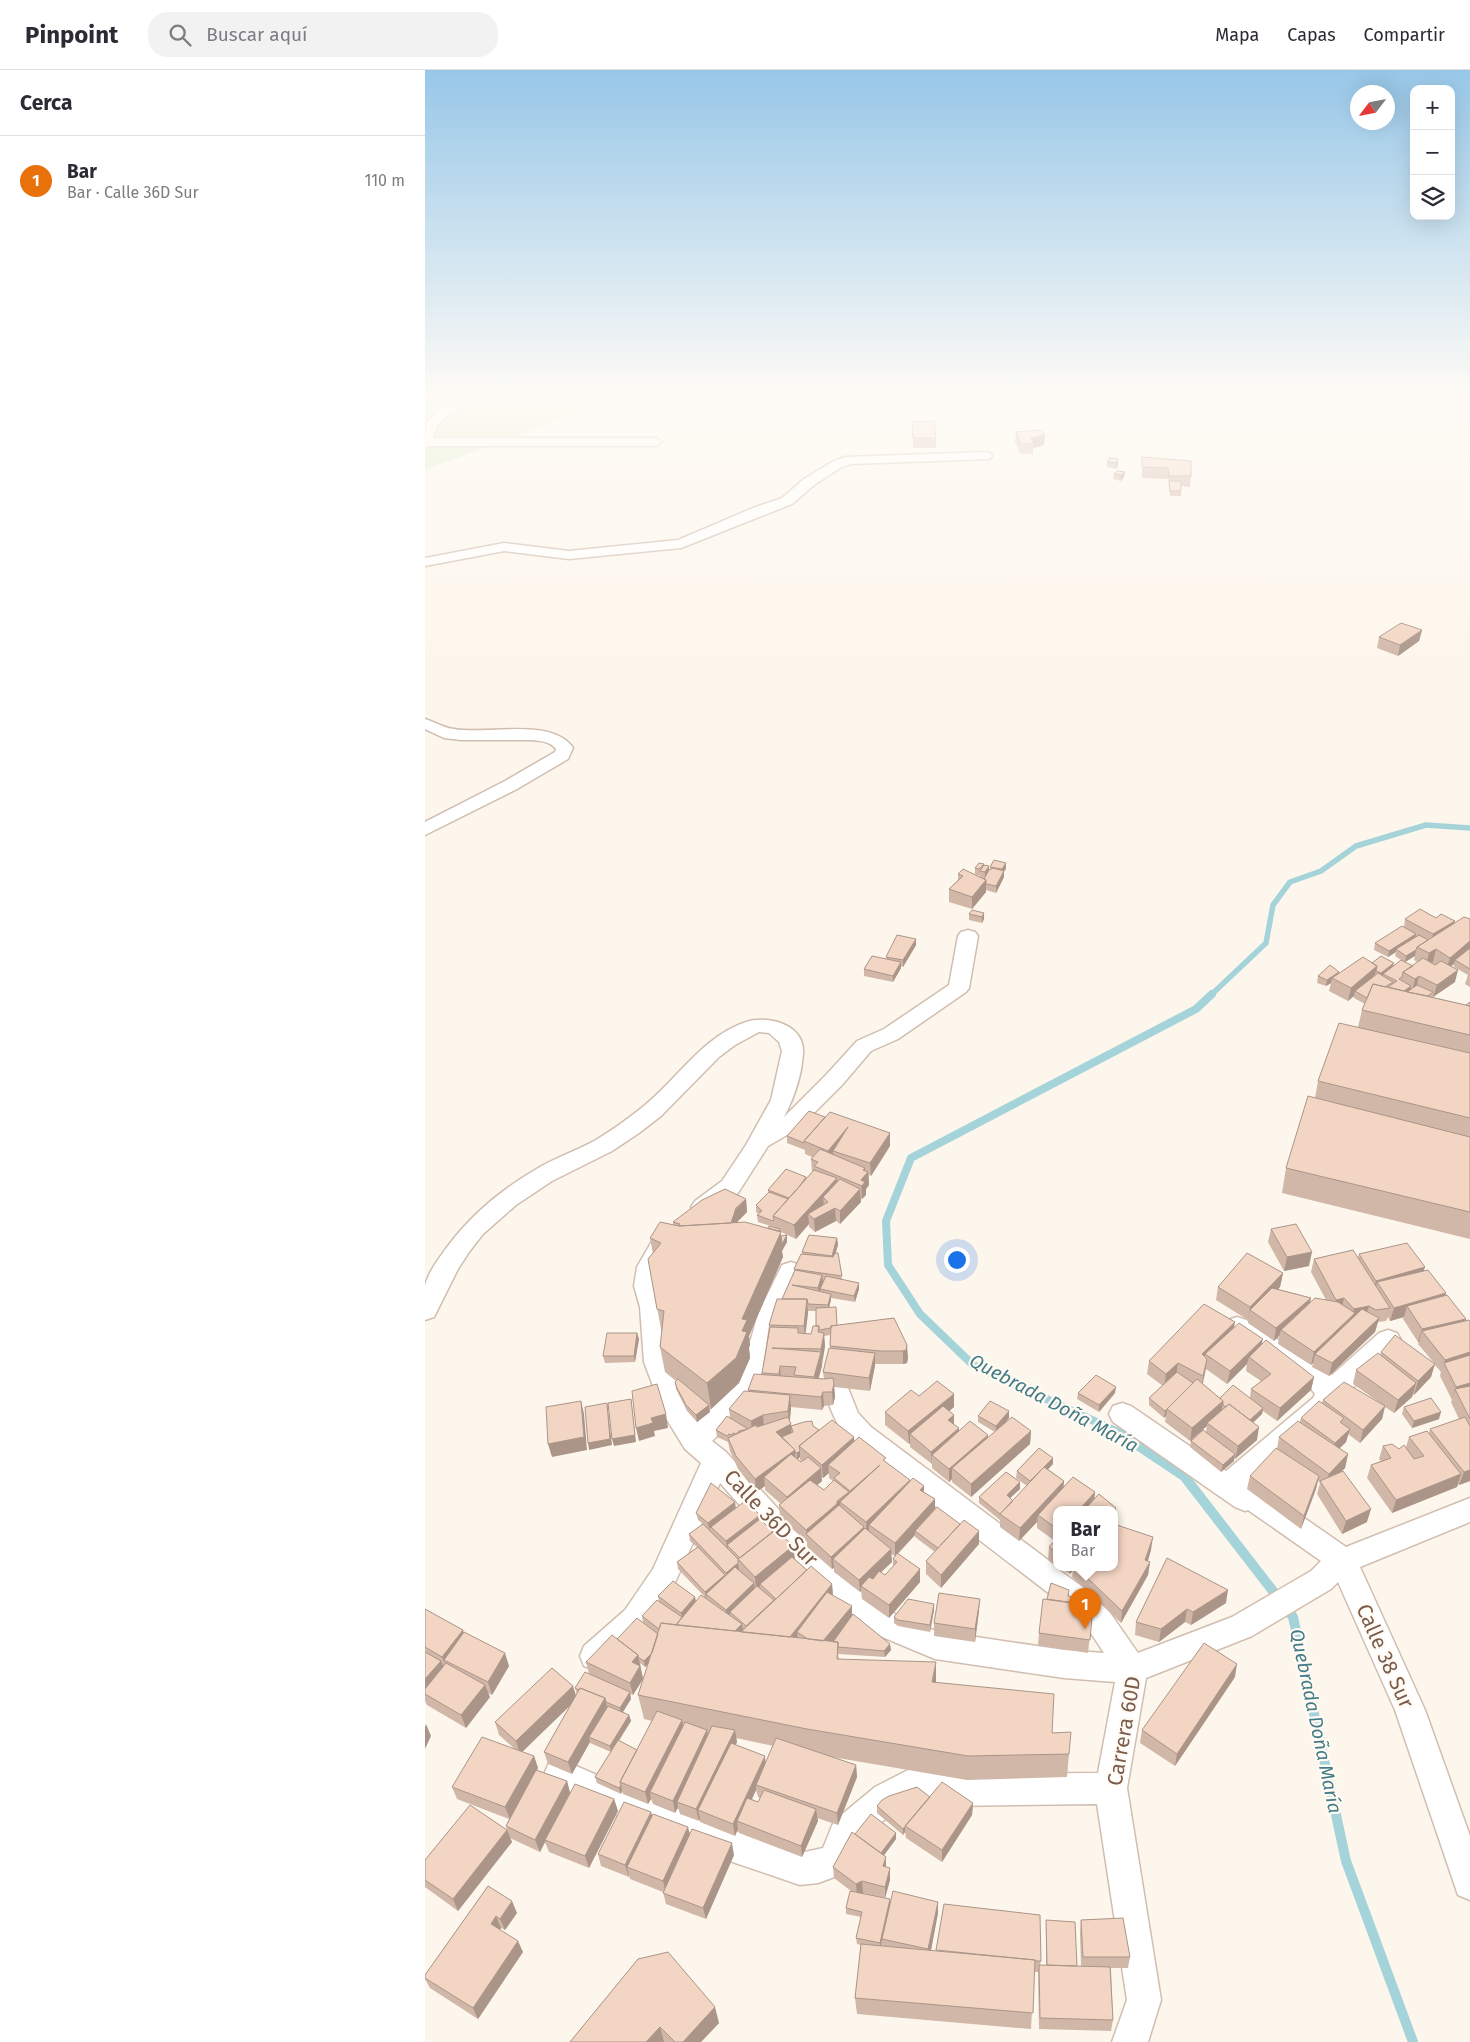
<!DOCTYPE html>
<html lang="es">
<head>
<meta charset="utf-8">
<style>
	:root { --surface:#fff; --page:#f2f2f3; --text:#2b2b33; --muted:#7c7c81; --line:#e1e1e2; --accent:#b45309 }
	body { margin:0; font-family:"Fira Sans",sans-serif; background:var(--page); color:var(--text) }
	.controls { position:absolute; right:15px; top:15px; display:grid; overflow:hidden; border-radius:10px; box-shadow:0 5px 20px #0002 }
	.controls button { width:45px; height:45px; display:grid; place-items:center; padding:0; border:0; border-bottom:1px solid var(--line); background:var(--surface); color:var(--text); font:25px sans-serif }
	.compass { position:absolute; left:925px; top:15px; width:45px; height:45px; border-radius:50%; background:var(--surface); box-shadow:0 5px 20px #0002; rotate:238deg }
	.you { position:absolute; left:531px; top:1189px; width:18px; height:18px; margin:-12px; border:4px solid #fff; border-radius:50%; background:#1a73e8; box-shadow:0 0 0 8px #1a73e833 }
	.badge { display:grid; place-items:center; width:32px; height:32px; border-radius:50%; background:var(--accent); color:#fff; font-size:16px; font-weight:700 }
	.pin { position:absolute; translate:-50% -41px; filter:drop-shadow(0 1px 2px #0008) }
	.pin::after { content:''; position:absolute; top:26px; width:18px; height:15px; background:inherit; clip-path:polygon(0 0,100% 0,50% 100%) }
	.popup { position:absolute; left:628px; top:1436px; width:65px; height:65px; box-sizing:border-box; display:grid; place-content:center; border-radius:10px; background:var(--surface); filter:drop-shadow(0 1px 4px #0005); font-size:16px; white-space:nowrap; color:var(--muted) }
	.popup b { font-size:19px; color:var(--text) }
	.popup::after { content:''; position:absolute; left:50%; top:100%; margin-left:-10px; border:10px solid transparent; border-top-color:var(--surface) }
	.list { margin:0; padding:0; list-style:none }
	h2 { display:flex; justify-content:space-between; align-items:center; height:65px; margin:0; padding:0 20px; font-size:21px }
	h2 small { font-size:16px; font-weight:400; color:var(--muted) }
	.list li { display:grid; grid-template-columns:32px 1fr auto; gap:15px; align-items:center; box-sizing:border-box; height:90px; padding:0 20px; border-top:1px solid var(--line) }
	.list b { display:block; font-size:19px; white-space:nowrap }
	.list p { margin:0; font-size:16px; white-space:nowrap; color:var(--muted) }
	.list em { font-size:16px; font-style:normal; color:var(--muted) }
	.icon { flex:none; width:28px; height:28px; fill:none; stroke:currentColor; stroke-width:2; stroke-linecap:round; stroke-linejoin:round }
	.map { position:relative; flex:none; width:1045px; height:1972px; overflow:hidden }
	header { display:flex; align-items:center; gap:30px; box-sizing:border-box; height:70px; padding:0 25px; background:var(--surface); border-bottom:1px solid var(--line) }
	header strong { font-size:24px }
	nav { display:flex; gap:28px; margin-inline-start:auto; font-size:18px }
	.search { width:350px; height:45px; background:var(--page); display:flex; align-items:center; gap:12px; box-sizing:border-box; padding:0 18px; border-radius:20px; color:var(--muted); font-size:19px }
	main { display:flex }
	aside { flex:1; background:var(--surface) }
	.map>svg:first-child { display:block }
	.green { fill:#d8ecc9 }
	.lines { fill:none; stroke-linecap:round; stroke-linejoin:round }
	.stream-far2 { stroke:#a5d3da; stroke-width:5.5 }
	.stream-far1 { stroke:#a5d3da; stroke-width:8 }
	.stream { stroke:#a5d3da; stroke-width:10 }
	.street-casing { stroke:#d1beb0; stroke-width:3 }
	.street { fill:#fff; fill-rule:evenodd }
	.wall { fill:#d1b7a8; fill-rule:evenodd }
	.shaded-wall { fill:#aa9588 }
	.building { fill:#f3d5c3; stroke:#aa9588 }
	.labels { text-anchor:middle; dominant-baseline:central; stroke-width:4.5; stroke-linejoin:round; paint-order:stroke }
	.water-label { font-size:19px; font-style:italic; fill:#437c86; stroke:#fffaf3 }
	.near-street-label { font-size:21px; fill:#7a5c4d; stroke:#fffaf3 }
</style>
</head>
<body>
<header>
<strong>Pinpoint</strong>
<div class="search"><svg class="icon" aria-label="search" viewBox="0 0 24 24"><circle cx="10" cy="10" r="6"/><path d="M15 15l6 6"/></svg>Buscar aquí</div>
<nav><a>Mapa</a><a>Capas</a><a>Compartir</a></nav>
</header>
<main>
<aside>
<h2>Cerca<small></small></h2>
<ul class="list">
<li><span class="badge" style="background:#e8710a">1</span><div><b>Bar</b><p>Bar · Calle 36D Sur</p></div><em>110 m</em></li>
</ul>
</aside>
<div class="map">
<svg width="1045" height="1972" viewBox="0 0 1045 1972">
	<rect width="100%" height="100%" fill="#fdf6ec"/>
	<path class="green" d="M0 323H204L0 400Z"/>
	<g class="lines">
		<path class="stream-far2" d="M786 925 841 873 848 835 865 812 896 801 931 776 1001 755 1045 758"/>
		<path class="stream-far1" d="M716 1377 695 1363 548 1295 495 1244 463 1195 461 1151 486 1088 771 939 787 924"/>
		<path class="stream" d="M714 1376 759 1406 868 1547 921 1791 988 1972"/>
		<defs>
			<path id="street" d="M35 323H49L13 354 8 368H231L237 372 231 376H5L0 378 1 353 21 333Z
				M561 382 565 383 567 386 565 389 426 394 415 398 389 415 367 434 256 478 144 489 79 481 0 496V488L79 473 144 481 253 470 328 438 357 428 379 409 407 392 420 387Z
				M0 649C10 652 19 658 29 659 62 665 127 647 148 678L143 689 92 719 0 765V752L80 711 130 682 131 679C125 671 115 671 106 670H36L19 668 0 659Z
				M543 860 550 862 553 866 544 918 541 922 473 969 446 981 417 1015 374 1058 343 1076 313 1123 286 1143 278 1145 270 1143 266 1137 270 1131 297 1111 321 1075 346 1030 357 981 354 972 344 963 334 962 310 975 294 987 236 1046 214 1063 187 1081 127 1111 91 1135 58 1164 44 1182 33 1199 9 1247 0 1250C0 1239 0 1226 0 1216 3 1202 15 1187 23 1176 46 1145 76 1120 110 1100 129 1088 151 1081 171 1070 186 1061 200 1051 214 1040 251 1012 276 967 321 952 342 945 380 954 378 983 377 1004 369 1028 359 1047L401 1005 432 971 459 959 524 915 533 866 536 862Z
				M238 1163 246 1166 250 1172 236 1197 233 1216 239 1237 245 1292 260 1334 272 1352 299 1327 326 1269 333 1244 357 1195 366 1192 375 1195 378 1201 357 1244 352 1269 318 1342 287 1371 301 1382 379 1467 429 1512 475 1548 511 1561 639 1580 679 1583 656 1548 428 1373C413 1359 407 1344 401 1325L405 1318 414 1314 423 1318 433 1343 446 1357 631 1496V1498L676 1530 713 1583 807 1547 886 1501 896 1491 823 1440 820 1441 810 1437 688 1352 684 1344 688 1336 697 1333 706 1336 801 1401 888 1328 890 1324 881 1312 803 1264 799 1257 803 1250 812 1247 821 1250 899 1298 907 1305 954 1263 963 1260 972 1263 976 1270 972 1277 913 1331 906 1344 826 1411 921 1477 1045 1428V1452L935 1497 1000 1640 1045 1766V1830L1033 1825 970 1640 913 1512 906 1519 827 1566 721 1608 702 1718 736 1930 723 1972H687L702 1930 672 1734 524 1736 489 1730 472 1739 433 1772 423 1802 393 1813 375 1815 293 1787 209 1753 124 1715 119 1704 124 1693 135 1689 227 1729 293 1755 375 1783 398 1778 409 1751 450 1717 487 1698 524 1704 673 1703 690 1612 639 1608 510 1589 455 1566 409 1530 359 1485 295 1413 248 1517 220 1558 181 1596 170 1600 159 1596 155 1586 159 1576 200 1540 228 1499 276 1393 260 1379 239 1345 219 1292 215 1237 209 1216 212 1197 230 1166Z"/>
		</defs>
		<use href="#street" class="street-casing"/>
		<use href="#street" class="street"/>
	</g>
	<path class="wall" d="M487 352 511 368V378H488Z
		M591 362 619 375 608 378V384H596L590 372Z
		M717 387 766 406 765 417 756 416V426H745L743 409 717 408Z
		M685 388 693 395 691 399 682 397V392Z
		M692 401 699 407 696 411 688 409 689 404Z
		M997 560 994 571 973 586 952 578 954 567Z
		M559 794V796L564 800 565 799V797L581 799 579 801V807L571 823 561 820V822L547 839 524 832V819L533 810V804L555 807V805L554 806 550 804V798Z
		M559 843V849L557 853 544 850V844Z
		M1011 848 1029 854 1045 849V917L1040 914 1043 905 1029 897V894L1026 896 1030 912 1008 927H1007L1041 935 1045 932V1169L857 1123 861 1098 890 1028 893 1011 933 957 937 940 940 934 929 928V926L923 931 904 921 906 913 901 916 892 913 893 906 914 902V903L947 893 968 896 976 890 970 886 971 882 963 887 949 880 950 873 979 857 980 849ZM990 886 989 890 993 892 988 896 980 892Z
		M491 869V875L478 897 476 896V898L468 912 439 906V899L461 889V887Z
		M400 1047 465 1063V1076L446 1106 444 1105V1115L441 1119V1125L437 1129H436V1132L415 1154 411 1151 390 1162 384 1157V1154L371 1169 356 1162V1166L362 1165V1172L357 1181 358 1187 324 1266 325 1275 324 1278 325 1288 314 1313 286 1339 284 1337 285 1342 272 1352 262 1341 251 1319 250 1312 251 1311 240 1302 235 1277 237 1264 223 1189 228 1184 225 1168 248 1155V1152L321 1129 322 1142 313 1151 312 1153 343 1158H349V1156V1157L333 1152 332 1145 334 1144 331 1142V1135L343 1123V1120L381 1107 382 1108 387 1103 386 1089 387 1087 380 1084V1080L362 1073V1066Z
		M846 1159 884 1196 859 1201 843 1172Z
		M412 1168 413 1175 410 1183 417 1209 434 1219 430 1232 406 1228 404 1238 412 1255 469 1248 483 1288 482 1293 478 1294H450L445 1321 409 1317 410 1327 408 1335 399 1336 397 1340 366 1337 365 1351 366 1363V1356H388L394 1360 430 1371 461 1392 485 1412 499 1416V1422L510 1429V1439L554 1474 516 1518 501 1504V1491L510 1482 490 1467V1465L473 1484 495 1512 464 1548 437 1529 436 1521 435 1522 409 1502V1498L407 1499 382 1477V1472L355 1448 354 1435 356 1434 340 1420V1416L331 1422 313 1399 305 1381 303 1372 292 1367 291 1360 305 1348 304 1339 323 1321V1320L337 1304 344 1255 370 1202 369 1199 377 1184V1182ZM383 1241H391V1256L386 1264H380ZM405 1265V1278L398 1302 399 1309 394 1308 397 1296 400 1276 399 1266ZM375 1387V1390L377 1391 376 1392 373 1389ZM404 1403V1408L408 1411 399 1420 392 1415 397 1411 396 1406 398 1408ZM466 1484 470 1486 468 1489V1497L460 1505 456 1502 467 1492Z
		M934 1184 999 1201 1021 1223 1020 1226 1041 1251 1045 1252V1411L1034 1415 1033 1414 1032 1417 967 1443 942 1408 946 1395 956 1391 954 1389 958 1376 974 1379 981 1377 984 1367 1004 1363 1005 1359 1034 1349 1026 1332 1027 1330 1015 1306 1016 1302 1009 1294 1006 1307 989 1325 988 1324 987 1327 969 1343 960 1337 957 1349 935 1373 923 1364 921 1372 914 1378 923 1384 920 1398 915 1403 942 1452 917 1464 892 1424 895 1413 893 1411 891 1419 876 1459 822 1419 825 1406 852 1379 854 1367 875 1352 876 1348 897 1333 898 1330 958 1335 928 1314 931 1300 955 1285 956 1282 1009 1293 993 1274 994 1272H993L978 1249 979 1247 965 1251 963 1247 961 1251 953 1252 950 1262 904 1306 887 1297 888 1293 886 1295 853 1274 854 1266 849 1271 823 1253V1250L791 1230 793 1217 858 1203 855 1217 853 1219 886 1228 885 1233 901 1230 886 1202 889 1189 933 1187Z
		M810 1257 836 1275 889 1307 886 1320 852 1351 838 1341 837 1344 828 1353 832 1370 810 1389 809 1388V1391L796 1402 765 1377 766 1371 781 1362 782 1356 765 1371 740 1352 741 1346 739 1348 724 1335V1328L738 1316 722 1304 724 1291ZM822 1294 821 1301 836 1311 826 1319 825 1328H795L778 1314 781 1299 802 1314Z
		M212 1263 214 1269 210 1292 180 1293 178 1286Z
		M653 1323H690L674 1342 652 1329Z
		M494 1326 529 1337 524 1341 529 1354 534 1358V1362L563 1368 570 1362 553 1352V1346L584 1341V1348L576 1357 606 1361 605 1374 546 1427 527 1412V1409L524 1412 507 1398V1394L485 1377V1373L484 1374 460 1355V1342Z
		M979 1337 1014 1349 987 1358 977 1344Z
		M614 1378 628 1388V1394L623 1399 639 1411 638 1417 648 1407 670 1422 669 1429 674 1424 691 1438 690 1451 689 1452V1440H631V1496L623 1490 624 1477 630 1471 612 1458V1452L594 1471 575 1457V1450L554 1433V1427L581 1402 595 1412V1419L585 1428 588 1431 602 1416 591 1408 592 1401Z
		M311 1438 335 1450 370 1489 382 1500 407 1514 408 1526 427 1545 466 1580 460 1587 413 1584 414 1589 511 1613 627 1663 644 1684 642 1707 542 1710 407 1687 431 1695 432 1707 413 1755 392 1748 393 1751 377 1787 314 1763 313 1759 310 1766 275 1752V1749L274 1751 255 1744 253 1737 250 1743 228 1734 226 1729 223 1734 198 1724 197 1721 196 1724 172 1713 170 1707 186 1682 165 1673V1672L147 1704 123 1694 119 1682 146 1634 97 1682 109 1686 113 1698 112 1700 142 1711 145 1722 189 1729 193 1741 164 1798 124 1782 120 1772 115 1782 85 1768 87 1772 33 1841 0 1817V1790L82 1760 81 1756 84 1749 32 1729 27 1717 91 1680 74 1665 70 1652 151 1626 152 1624 150 1618 164 1604 161 1592 192 1569 233 1564 218 1553 217 1546 234 1531 233 1526 270 1527 271 1531 279 1526 253 1499 252 1492 272 1477 265 1471 264 1464 278 1454 273 1450 271 1443ZM215 1593 220 1597 223 1595 213 1625 219 1649 227 1651 212 1680 194 1671 206 1651 204 1645 198 1642 206 1629 205 1624 208 1625 218 1609ZM311 1668 348 1676 341 1692 311 1675 312 1672ZM331 1720 333 1727 335 1728 333 1732 327 1729Z
		M726 1480 723 1491 725 1492 723 1505 696 1553 647 1507 648 1500 645 1504 635 1498H689Z
		M742 1488 801 1533 766 1555 760 1552 734 1572 710 1565 711 1552Z
		M644 1520V1526L651 1533 668 1536 663 1583 613 1575 614 1563 622 1529Z
		M509 1534V1540L505 1562 473 1556 469 1553V1547Z
		M0 1539 39 1562 84 1596 67 1625 63 1623 65 1627 41 1658 2 1635 0 1631Z
		M554 1541 550 1572 509 1566V1553Z
		M810 1607 750 1696 715 1673 717 1660Z
		M505 1727 548 1733 547 1745 517 1792 481 1768 480 1762 478 1765 452 1743V1736Z
		M226 1742 227 1746 265 1764 309 1785 281 1849 241 1834 238 1822 205 1809 204 1805V1807L176 1796 173 1784Z
		M471 1763V1769L459 1785 461 1787V1797L465 1810 460 1828 438 1823H437L465 1835 513 1832V1843L506 1881 616 1891 615 1895H621V1850L652 1896H656L655 1862 656 1850 705 1887 703 1898H686L688 1950 686 1961 614 1959 613 1902H609L606 1959 432 1944 430 1928 436 1875 432 1874 431 1868 436 1847 421 1844V1838L426 1821 409 1808 408 1797 430 1764Z
		M63 1816 92 1843 80 1860 76 1858 75 1859 98 1882 53 1949 5 1918 0 1909V1905Z
		M213 1889 294 1953 276 1972H145Z"/>
	<path class="shaded-wall" d="M620 365 619 375 608 378 609 374 606 368Z
		M693 389V395L691 399V393Z
		M700 402 699 407 696 411V405Z
		M997 560 994 571 973 586 975 575Z
		M581 793V799L579 801V807L571 823V816L576 805 577 799Z
		M564 796V802L560 808V802Z
		M561 810V822L547 839V827Z
		M559 843V849L557 853V847Z
		M1030 851 1027 863 1005 877 1008 864Z
		M991 864 990 870 971 879V882L963 887 964 881Z
		M491 869V875L478 897V890Z
		M1045 871V881L1030 890 1029 894 1021 900 1025 888Z
		M1011 879 1008 892 1001 896 1004 883Z
		M991 880 990 886 980 892 981 886Z
		M476 892V898L468 912V906Z
		M969 893 967 899 958 904 957 908 954 910 956 903Z
		M952 896 949 909 930 921 929 926 923 931 926 918Z
		M1033 900 1030 912 1008 927 1012 915Z
		M914 902 913 908H907L906 913 901 916 902 910Z
		M994 906 991 919 987 921 990 909Z
		M986 916 985 922 965 931Z
		M423 1057 408 1081V1089L404 1094 403 1081Z
		M465 1063V1076L446 1106 445 1093Z
		M440 1098V1105L443 1102 444 1115 441 1119V1125L437 1129 436 1110 438 1100Z
		M412 1108 413 1121 398 1127 399 1137 383 1144 384 1154 371 1169 369 1155Z
		M435 1119 436 1132 415 1154V1141Z
		M321 1129 322 1142 313 1151 305 1174 273 1179Z
		M410 1138 411 1151 390 1162 389 1149Z
		M355 1159 357 1174 362 1165V1172L357 1181 358 1187 324 1266 325 1275 324 1278 325 1288 314 1313 286 1339 282 1313 317 1249Z
		M412 1168 413 1175 408 1193 407 1186Z
		M887 1182 884 1196 859 1201 862 1187Z
		M1000 1197 996 1210 952 1212 950 1223 948 1224 951 1211Z
		M858 1203 855 1217 830 1243 825 1240 823 1250 825 1237Z
		M397 1205 398 1212 394 1224 393 1218Z
		M434 1213V1219L430 1232 429 1226Z
		M1021 1223 1017 1236H982L979 1247 965 1251 969 1238Z
		M406 1224V1230L403 1242V1235Z
		M886 1228 883 1241 856 1260 854 1266 849 1271 851 1258Z
		M919 1228 916 1241 908 1243 911 1230Z
		M382 1229 383 1243 380 1269 379 1256Z
		M944 1236 940 1250 890 1284 888 1293 886 1295 889 1282 927 1246 929 1239Z
		M954 1248 950 1262 904 1306 907 1293Z
		M1041 1249 1037 1262 997 1261 994 1272H993L997 1259Z
		M810 1252 808 1265 780 1284 779 1294 777 1284Z
		M212 1263 214 1269 210 1292 209 1286Z
		M399 1263 400 1276 397 1293 396 1279Z
		M838 1269 835 1282 824 1287 822 1294 802 1314 805 1301Z
		M482 1275 483 1288 482 1293 478 1294V1281Z
		M396 1282 397 1296 390 1320 389 1307Z
		M1045 1282V1294L1019 1293 1020 1290Z
		M450 1283V1296L445 1321 444 1308Z
		M782 1289 780 1302 776 1319 778 1306Z
		M753 1293 751 1306 739 1317 741 1304Z
		M1010 1294 1006 1307 989 1325 993 1311Z
		M355 1296 356 1309 355 1317 354 1304Z
		M889 1307 886 1320 852 1351 855 1338Z
		M991 1313 987 1327 969 1343 973 1330Z
		M1045 1313V1326L1030 1319 1027 1330 1031 1317Z
		M409 1314 410 1327 408 1335 407 1322Z
		M691 1317 690 1323 674 1342V1335Z
		M398 1322 399 1336 397 1340 396 1327Z
		M529 1324V1337L491 1369 485 1364V1373L484 1374 483 1361Z
		M365 1325 366 1339 364 1355 363 1341Z
		M206 1329 211 1372 189 1376 187 1369Z
		M156 1331 159 1344 162 1380 127 1387 123 1374Z
		M798 1331 796 1344 782 1353V1356L765 1371 767 1358Z
		M182 1333 187 1375 164 1380 163 1373Z
		M284 1335 285 1342 272 1352 271 1345Z
		M960 1336 957 1349 935 1373 938 1360Z
		M838 1338 837 1344 821 1359 822 1353Z
		M742 1339 741 1346 739 1348 740 1341Z
		M584 1341V1348L571 1363V1356Z
		M1016 1342 1014 1349 987 1358 989 1351Z
		M241 1344 243 1358 229 1361 230 1366 214 1371 211 1358 226 1348Z
		M338 1345 339 1358 327 1364 326 1351Z
		M529 1345V1358L523 1350Z
		M366 1354 367 1368 359 1371 351 1362Z
		M834 1357 832 1370 810 1389 813 1376Z
		M534 1358V1371L507 1385V1395L506 1382Z
		M925 1359 921 1372 907 1386 910 1373Z
		M606 1361 605 1374 546 1427V1414Z
		M563 1365 562 1378 527 1398V1409L524 1412V1399Z
		M429 1367 430 1380 403 1395 404 1403 398 1408 397 1395Z
		M370 1380 371 1393 339 1407 340 1416 331 1422 330 1409Z
		M375 1381V1387L372 1390V1383Z
		M810 1384 809 1391 796 1402 798 1395Z
		M923 1384 920 1398 900 1417 904 1404Z
		M628 1388V1394L605 1418V1411Z
		M455 1395 425 1434V1421Z
		M396 1398 397 1411 363 1440 362 1427Z
		M1045 1400V1411L1034 1415 1039 1402Z
		M1036 1404 1032 1417 967 1443 971 1430Z
		M894 1406 891 1419 876 1459 879 1446Z
		M485 1410V1423L444 1455V1463L442 1465 441 1452Z
		M639 1411 638 1424 613 1445 612 1452 594 1471 595 1458Z
		M595 1412V1419L582 1431V1425Z
		M499 1416V1429L495 1420Z
		M424 1422 425 1435 415 1432 416 1442 382 1465 381 1460Z
		M670 1422 669 1435 664 1440H654Z
		M510 1429V1442L490 1461V1465L470 1486V1473Z
		M310 1432 311 1439 284 1459 283 1453Z
		M691 1438 690 1451 689 1452V1441Z
		M946 1439 942 1452 917 1464 921 1451Z
		M335 1445 336 1452 302 1475 303 1477 302 1478 301 1471Z
		M439 1457 440 1470 408 1489 409 1498 407 1499 406 1487Z
		M554 1461V1474L516 1518V1505Z
		M728 1467 726 1480 719 1503 720 1490Z
		M368 1476 370 1489 335 1514V1516L331 1520 330 1507Z
		M466 1479 467 1492 439 1518 436 1516V1521L435 1522 434 1510Z
		M725 1492 723 1505 696 1553 697 1541Z
		M313 1493 314 1500 302 1509 301 1503Z
		M645 1498H648V1500L645 1504Z
		M495 1499V1512L464 1548V1535Z
		M300 1505 301 1512 281 1524 282 1527 281 1528 280 1522Z
		M329 1513 330 1520 305 1542V1544L302 1547 301 1540Z
		M407 1514 408 1526 372 1562 373 1572 364 1569Z
		M803 1520 801 1533 766 1555 768 1542Z
		M270 1527 271 1534 257 1549 256 1543Z
		M555 1529 554 1541 550 1572V1559Z
		M509 1534V1540L505 1562V1555Z
		M427 1536V1549L395 1588 394 1576Z
		M762 1539 760 1552 734 1572 736 1559Z
		M317 1554 319 1567 301 1571Z
		M38 1560 42 1573 19 1590 22 1599 17 1587Z
		M240 1569 241 1575 220 1597 219 1591Z
		M465 1574 466 1580 460 1587 459 1581Z
		M80 1583 84 1596 67 1625 63 1612Z
		M213 1585 218 1609 208 1625 205 1613 207 1592Z
		M16 1591 21 1603 0 1624V1609Z
		M511 1592V1616L507 1612Z
		M812 1594 810 1607 750 1696 752 1684Z
		M60 1615 65 1627 41 1658 36 1645Z
		M148 1616 152 1629 95 1684 91 1671Z
		M205 1622 206 1629 196 1645 195 1638Z
		M180 1628 183 1641 164 1667 165 1672 147 1704 143 1692Z
		M204 1645 206 1651 186 1682 185 1676Z
		M257 1650 259 1663 225 1722 226 1729 223 1734 220 1722Z
		M1 1654 6 1666 0 1679V1657Z
		M282 1660 284 1673 252 1732 253 1737 250 1743 248 1731Z
		M310 1660 312 1672 278 1742 273 1740 275 1749 274 1751 271 1739Z
		M109 1686 113 1698 85 1749 80 1737Z
		M340 1686 341 1699 331 1715V1720L316 1753 312 1751 313 1759 310 1766 308 1754Z
		M431 1695 432 1707 413 1755 412 1743Z
		M142 1711 145 1723 115 1782 110 1770Z
		M196 1715 197 1721 196 1724 194 1718Z
		M189 1729 193 1741 164 1798 160 1786Z
		M548 1733 547 1745 517 1792V1780Z
		M391 1739 393 1751 377 1787 376 1776Z
		M226 1742 229 1754 202 1797 204 1805V1807L200 1795Z
		M480 1756V1762L478 1765V1759Z
		M263 1757 266 1769 241 1823 238 1811Z
		M82 1760 87 1772 33 1841 28 1829Z
		M471 1763V1769L454 1792 453 1786Z
		M307 1773 309 1785 281 1849 278 1838Z
		M461 1787V1799L458 1796Z
		M465 1798V1810L460 1828V1817Z
		M437 1811 438 1823 432 1825 431 1814Z
		M465 1829V1835L455 1879V1873Z
		M87 1831 92 1843 80 1860 75 1849Z
		M513 1832V1843L504 1890 503 1879Z
		M71 1846 76 1858 70 1865 66 1854Z
		M93 1871 98 1882 53 1949 48 1938Z
		M290 1937 294 1953 276 1972H258Z
		M235 1957 239 1972H221Z"/>
	<path class="building" d="M509 351 511 368H488L487 352Z
		M617 360 620 365 606 368 609 374H596L591 362Z
		M717 387 766 391V406H744L743 398 717 397Z
		M685 388 693 389 691 393 682 392Z
		M692 401 700 402 696 405 689 404Z
		M744 411H756V421H745Z
		M976 553 997 560 975 575 954 567Z
		M569 790 581 793 577 799 565 797Z
		M554 793 559 794 554 799 550 798Z
		M559 795 564 796 560 802 555 801Z
		M568 798 579 801 571 816 561 814V810L559 809 564 800Z
		M538 799 561 810 547 827 524 819 538 806 533 804Z
		M995 839 1011 848 1016 844 1030 851 1008 864 980 849Z
		M547 840 559 843 557 847 544 844Z
		M1039 847 1045 849V871L1025 888 1011 879 1004 883 992 877Z
		M977 856 991 864 964 881 950 873Z
		M472 865 491 869 478 890 461 887Z
		M994 865 1003 870 992 877 991 880 981 886 971 879Z
		M1045 878V899L1030 890Z
		M447 886 476 892 468 906 439 899Z
		M956 886 969 893 956 903 951 901 952 896 947 893Z
		M938 887 952 896 926 918 907 908Z
		M998 888 1010 895 1016 891 1033 900 1012 915 994 906 990 909 978 902Z
		M976 890 988 896 978 902 977 907 974 909 986 916 979 921 963 917 972 911 958 904Z
		M905 895 914 902 902 910 893 906Z
		M953 903 968 912 960 917 948 914 942 928 930 921Z
		M948 914 1045 936V965L937 940Z
		M992 915 1008 922 1003 926 982 922Z
		M1045 932V936L1041 935Z
		M914 953 1045 983V1048L893 1011Z
		M883 1026 1045 1067V1142L861 1098Z
		M384 1041 400 1047 379 1071V1073L362 1066Z
		M405 1042 465 1063 445 1093 408 1081 423 1057 403 1081 379 1071Z
		M395 1079 440 1098 438 1100 443 1102 436 1110 440 1112 437 1116 389 1096 393 1092 386 1089Z
		M361 1099 381 1107 374 1117 364 1128 343 1120Z
		M389 1100 412 1108 369 1155 348 1146Z
		M415 1109 435 1119 415 1141 410 1138 389 1149 383 1144 403 1132 398 1127Z
		M300 1119 321 1129 311 1138 306 1153 254 1156 255 1154 248 1152 277 1130Z
		M344 1122 363 1129 348 1146 349 1150 348 1151 332 1145 337 1141 331 1135Z
		M235 1152 254 1156 320 1152 356 1162 317 1249 322 1250 317 1261 322 1262 311 1288 282 1313 235 1277 239 1241 232 1239 223 1189 236 1173 225 1168Z
		M871 1154 887 1182 862 1187 846 1159Z
		M344 1156 355 1159 354 1161 343 1158Z
		M362 1165 357 1174 356 1166Z
		M384 1165 412 1168 407 1186 377 1182Z
		M982 1173 1000 1197 951 1211 934 1184Z
		M928 1180 965 1238 951 1240 944 1236 929 1239 919 1228 911 1230 889 1189Z
		M410 1183H413L417 1206 369 1199 376 1184 408 1187Z
		M822 1183 858 1203 825 1237 793 1217Z
		M370 1200 397 1205 393 1218 367 1215 406 1224 403 1235 383 1234 382 1229H357Z
		M1003 1200 1021 1223 969 1238 952 1212Z
		M401 1206 434 1213 429 1226 395 1219Z
		M847 1218 886 1228 851 1258 825 1240Z
		M1022 1225 1041 1249 997 1259 982 1236Z
		M890 1228 913 1232 930 1243 889 1282 856 1260Z
		M352 1229H382L379 1256 344 1255Z
		M779 1234 810 1252 777 1284 782 1289 778 1306 753 1293 741 1304 724 1291Z
		M411 1237 412 1255 406 1256V1258L394 1260V1256H391V1238Z
		M937 1239 954 1248 907 1293 890 1284Z
		M469 1248 482 1275 481 1280 478 1281H455L405 1276 406 1256Z
		M1044 1250 1045 1252V1282L1020 1290 997 1261Z
		M814 1253 838 1269 805 1301 780 1284Z
		M388 1256H394L393 1262 399 1263 396 1279 347 1278 396 1282 389 1307 369 1305 371 1297 355 1296 354 1304 337 1303 345 1257 373 1258V1263L386 1264Z
		M182 1263H212L209 1286H178Z
		M970 1265 1010 1294 993 1311 956 1282Z
		M841 1270 889 1307 855 1338 826 1319 846 1304 824 1287Z
		M404 1278 450 1283 444 1308 398 1302Z
		M953 1283 991 1313 973 1330 931 1300Z
		M1045 1285V1313L1031 1317 1019 1293Z
		M752 1302 768 1313 740 1341 724 1328Z
		M329 1304 399 1309 408 1308 409 1314 407 1322H398L396 1327 323 1320Z
		M671 1305 691 1317 674 1335 653 1323Z
		M253 1309 284 1335 271 1345 261 1335 252 1318 250 1312Z
		M772 1309 798 1331 767 1358 742 1339Z
		M512 1311 529 1324 483 1361 460 1342 486 1320 494 1326Z
		M919 1312 960 1336 938 1360 898 1330Z
		M232 1314 241 1344 226 1348 228 1353 211 1358 207 1321Z
		M808 1315 838 1338 825 1350 804 1334 801 1337 798 1335V1331L795 1328Z
		M1045 1316V1349L1030 1319Z
		M319 1321 365 1325 363 1341 338 1345 326 1351 304 1339Z
		M1006 1328 1016 1342 989 1351 979 1337Z
		M206 1329 210 1365 187 1369 183 1333Z
		M156 1331 159 1367 123 1374 121 1337Z
		M565 1331 584 1341 571 1356 553 1346Z
		M894 1331 919 1348 915 1352 925 1359 910 1373 876 1348Z
		M182 1333 185 1369 163 1373 160 1337Z
		M804 1334 834 1357 813 1376 782 1353Z
		M518 1336 529 1345 523 1350 534 1358 506 1382 485 1364Z
		M302 1346 323 1359 314 1361 311 1364 308 1363 307 1365 304 1364 302 1366 291 1360Z
		M363 1347 366 1354 351 1362 370 1380 330 1409 311 1386 303 1368 331 1355 332 1357Z
		M587 1347 606 1361 546 1414 527 1398Z
		M1040 1347 1045 1356V1400L1039 1402 1005 1359Z
		M407 1350 429 1367 397 1395 374 1376Z
		M387 1351 388 1356 394 1360 374 1376 375 1381 372 1383 370 1382V1380L357 1367 368 1362 366 1356 379 1352Z
		M545 1351 563 1365 524 1399 507 1385Z
		M873 1351 923 1384 904 1404 854 1367Z
		M778 1360 810 1384 798 1395 766 1371Z
		M1002 1361 1036 1404 971 1430 946 1395 966 1388 958 1376 967 1374 974 1379 979 1375 989 1389 999 1386 984 1367Z
		M434 1367 461 1388 458 1390 485 1410 441 1452 415 1432 455 1395 425 1421 409 1408 415 1403 403 1395Z
		M614 1378 628 1388 605 1411 592 1401Z
		M851 1378 894 1406 879 1446 825 1406Z
		M366 1384 376 1392 383 1387 396 1398 362 1427 339 1407Z
		M619 1397 639 1411 595 1458 575 1444Z
		M918 1401 946 1439 921 1451 895 1411Z
		M581 1402 595 1412 582 1425 588 1431 575 1444 554 1427Z
		M648 1407 670 1422 654 1440H631V1458L613 1445Z
		M488 1408 499 1416 495 1420 510 1429 470 1473 444 1455Z
		M385 1410 399 1420 409 1410 424 1422 412 1431V1434L381 1460 354 1435Z
		M286 1413 310 1432 283 1453 271 1443Z
		M674 1424 691 1438 689 1441 659 1440Z
		M320 1431 335 1445 301 1471 286 1457Z
		M414 1435 439 1457 406 1487 381 1464Z
		M512 1437 535 1454 513 1478 490 1461Z
		M335 1449 348 1462 315 1488 302 1475Z
		M539 1450 554 1461 516 1505 501 1491Z
		M278 1454 313 1489V1493L301 1503 264 1464Z
		M689 1454 728 1467 720 1490 725 1492 697 1541 652 1498H689Z
		M440 1458 466 1479 434 1510 408 1489Z
		M351 1459 368 1476 330 1507 313 1489Z
		M631 1469V1482L624 1477Z
		M273 1477 300 1505 280 1522 252 1492Z
		M472 1483 495 1499 464 1535 436 1516 444 1507 448 1509 454 1501 460 1505 472 1492 468 1489Z
		M367 1487 382 1500 351 1529 335 1514Z
		M742 1488 803 1520 768 1542 762 1539 736 1559 711 1552Z
		M386 1496 407 1514 365 1567 316 1562Z
		M310 1497 329 1513 301 1540 281 1524Z
		M248 1511 270 1527 256 1543 233 1526Z
		M626 1513 644 1520 643 1526 651 1528 650 1533 622 1529Z
		M332 1516 349 1530 321 1556 305 1542Z
		M402 1522 427 1536 398 1571 383 1569 372 1562Z
		M514 1523 555 1529 550 1559 509 1553Z
		M276 1525 317 1554 310 1561 251 1555Z
		M483 1529 509 1534 505 1555 473 1550 469 1547Z
		M618 1529 668 1536 665 1570 614 1563Z
		M232 1530 257 1547 251 1555 236 1553 234 1559 217 1546Z
		M0 1539 38 1560 17 1587 0 1577Z
		M428 1544 465 1574 459 1581 413 1577V1572H408Z
		M212 1548 233 1564 227 1583 219 1591 213 1587V1585L192 1569Z
		M236 1553 413 1572 412 1589 511 1592 507 1612 629 1624 627 1663 646 1662 644 1684 543 1686 382 1659 213 1625Z
		M39 1562 80 1583 63 1612 19 1590Z
		M187 1565 213 1585 207 1592 215 1596 205 1613 161 1592Z
		M779 1573 812 1594 752 1684 717 1660Z
		M0 1582 16 1591 0 1609Z
		M21 1593 60 1615 36 1645 0 1624V1619Z
		M127 1598 148 1616 91 1671 70 1652Z
		M160 1602 205 1622 195 1638 181 1632 180 1628 155 1618 154 1620 150 1618Z
		M155 1618 180 1628 143 1692 119 1682Z
		M183 1636 204 1645 185 1676 164 1667Z
		M232 1641 257 1650 220 1722 195 1712Z
		M260 1652 282 1660 248 1731 225 1722Z
		M287 1656 310 1660 271 1739 252 1732Z
		M57 1667 109 1686 80 1737 27 1717Z
		M351 1668 431 1695 412 1743 331 1715Z
		M193 1670 212 1680 195 1712 196 1715 194 1718 170 1707Z
		M306 1673 340 1686 308 1754 273 1740Z
		M111 1700 142 1711 110 1770 81 1756Z
		M517 1712 548 1733 517 1780 480 1756Z
		M150 1714 189 1729 160 1786 120 1770Z
		M492 1717 505 1727 478 1759 452 1736 457 1730 464 1726Z
		M339 1720 391 1739 376 1776 312 1751 322 1728 333 1732Z
		M199 1732 226 1742 200 1795 173 1784Z
		M45 1735 82 1760 28 1829 0 1810V1790Z
		M228 1744 263 1757 238 1811 202 1797Z
		M446 1744 471 1763 456 1783 430 1764Z
		M267 1759 307 1773 278 1838 238 1823Z
		M427 1762 461 1787 458 1796 465 1798 460 1817 437 1811 431 1814 408 1797Z
		M63 1816 87 1831 75 1849 71 1846 66 1854 93 1871 48 1938 0 1908V1905Z
		M425 1821 465 1829 455 1873 431 1868 437 1842 421 1838Z
		M468 1821 513 1832 503 1879 457 1869Z
		M519 1834 615 1845 616 1891H610V1890L511 1880Z
		M698 1848 705 1887H658L656 1850Z
		M621 1850 650 1852 652 1896 622 1895Z
		M436 1874 610 1890 608 1943 430 1928Z
		M243 1882 290 1937 258 1972H250L235 1957 221 1972H145L213 1889Z
		M614 1895 685 1897 688 1950 615 1948Z"/>
	<linearGradient id="sky" x2="0" y2="1"><stop stop-color="#97c7e8"/><stop offset="0.54" stop-color="#fefbf6"/><stop offset="1" stop-color="#fefbf6" stop-opacity="0"/></linearGradient>
	<rect width="1045" height="599" fill="url(#sky)"/>
	<g class="labels">
		<g class="water-label">
			<text transform="translate(629 1333) rotate(28)">Quebrada Doña María</text>
			<text transform="translate(891 1651) rotate(78)">Quebrada Doña María</text>
		</g>
		<g class="near-street-label">
			<text transform="translate(346 1448) rotate(46)">Calle 36D Sur</text>
			<text transform="translate(960 1586) rotate(66)">Calle 38 Sur</text>
			<text transform="translate(699 1661) rotate(-80)">Carrera 60D</text>
		</g>
	</g>
</svg>
<div class="controls">
<button>+</button>
<button>−</button>
<button><svg class="icon" aria-label="layers" viewBox="0 0 24 24"><path d="M12 4l9 5-9 5-9-5zM3 14l9 5 9-5"/></svg></button>
</div>
<svg class="compass" viewBox="-18 -18 36 36"><path d="M0-13l5 13h-10z" fill="#e53935"/><path d="M0 13l5-13h-10z" fill="#7c7c81"/></svg>
<div class="you"></div>
<div class="pin badge" style="left:660px;top:1559px;background:#e8710a">1</div>
<div class="popup"><b>Bar</b>Bar</div>
</div>
</main>
</body>
</html>
